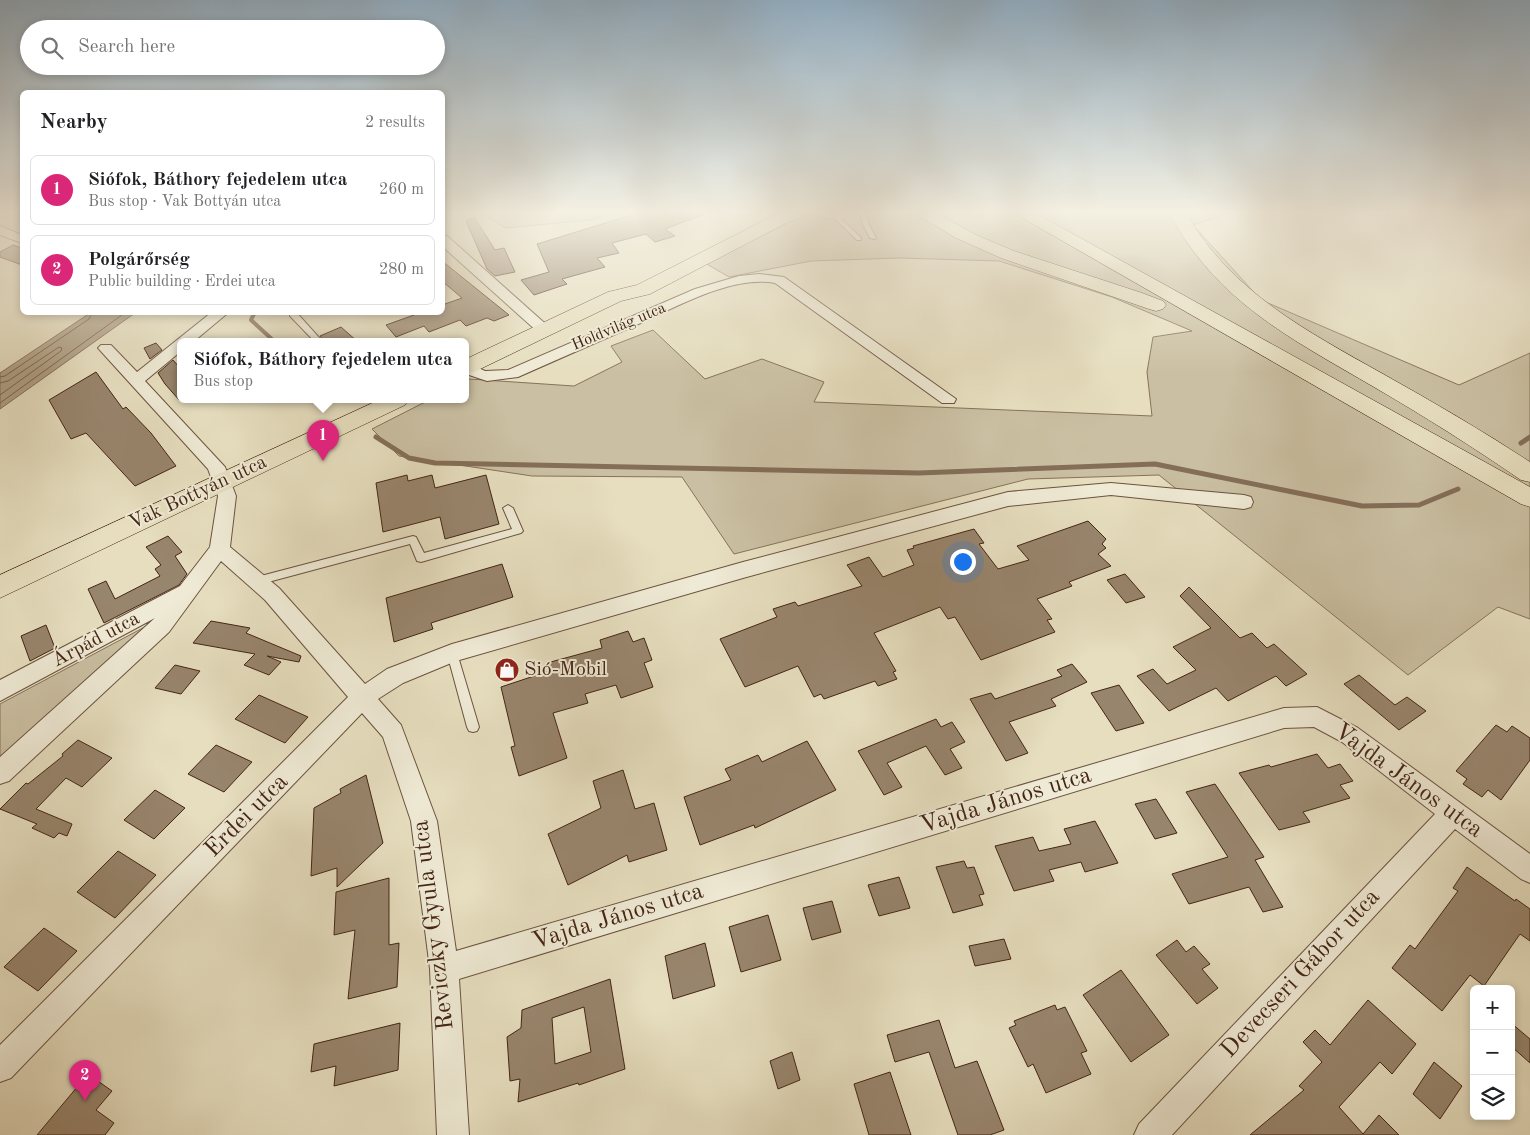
<!DOCTYPE html>
<html lang="en">
<head>
<meta charset="utf-8">
<style>
	:root { --surface:#fff; --page:#f2f2f2; --text:#202124; --muted:#757577; --line:#e0e0e0; --accent:#db2777 }
	body { margin:0; font-family:"Old Standard TT",serif; background:var(--page); color:var(--text) }
	.controls { position:absolute; right:15px; bottom:15px; display:grid; overflow:hidden; border-radius:8px; box-shadow:0 2px 8px #0003 }
	.controls button { width:45px; height:45px; display:grid; place-items:center; padding:0; border:0; border-bottom:1px solid var(--line); background:var(--surface); color:var(--text); font:25px sans-serif }
	.you { position:absolute; left:962px; top:561px; width:18px; height:18px; margin:-12px; border:4px solid #fff; border-radius:50%; background:#1a73e8; box-shadow:0 0 0 8px #1a73e833 }
	.badge { display:grid; place-items:center; width:32px; height:32px; border-radius:50%; background:var(--accent); color:#fff; font-size:16px; font-weight:700 }
	.pin { position:absolute; translate:-50% -41px; filter:drop-shadow(0 1px 2px #0008) }
	.pin::after { content:''; position:absolute; top:26px; width:18px; height:15px; background:inherit; clip-path:polygon(0 0,100% 0,50% 100%) }
	.popup { position:absolute; left:177px; top:338px; width:292px; height:65px; box-sizing:border-box; display:grid; place-content:center; border-radius:8px; background:var(--surface); filter:drop-shadow(0 1px 4px #0005); font-size:16px; white-space:nowrap; color:var(--muted) }
	.popup b { font-size:19px; color:var(--text) }
	.popup::after { content:''; position:absolute; left:50%; top:100%; margin-left:-10px; border:10px solid transparent; border-top-color:var(--surface) }
	.list { margin:0; padding:0; list-style:none }
	h2 { display:flex; justify-content:space-between; align-items:center; height:65px; margin:0; padding:0 20px; font-size:21px }
	h2 small { font-size:16px; font-weight:400; color:var(--muted) }
	.list li { display:grid; grid-template-columns:32px 1fr auto; gap:15px; align-items:center; box-sizing:border-box; height:70px; margin:0 10px 10px; padding:0 10px; border:1px solid var(--line); border-radius:8px }
	.list b { display:block; font-size:19px; white-space:nowrap }
	.list p { margin:0; font-size:16px; white-space:nowrap; color:var(--muted) }
	.list em { font-size:16px; font-style:normal; color:var(--muted) }
	.icon { flex:none; width:28px; height:28px; fill:none; stroke:currentColor; stroke-width:2; stroke-linecap:round; stroke-linejoin:round }
	.map { position:relative; flex:none; width:1530px; height:1135px; overflow:hidden }
	.search { position:absolute; background:var(--surface); box-shadow:0 2px 8px #0003; left:20px; top:20px; width:425px; height:55px; display:flex; align-items:center; gap:12px; box-sizing:border-box; padding:0 18px; border-radius:28px; color:var(--muted); font-size:19px }
	.panel { position:absolute; background:var(--surface); box-shadow:0 2px 8px #0003; left:20px; top:90px; width:425px; height:225px; border-radius:8px }
	.map>svg:first-child { display:block }
	.green { fill:#cabfa2; stroke:#87725b }
	.water { fill:#af9f85; stroke:#846e58 }
	.lines { fill:none; stroke-linecap:round; stroke-linejoin:round }
	.shore { stroke:#7a624c; stroke-width:1 }
	.stream-far1 { stroke:#846e58; stroke-width:4 }
	.stream { stroke:#846e58; stroke-width:5 }
	.building { fill:#98856d; stroke:#442514; fill-rule:evenodd }
	.service-casing { stroke:#6c533f; stroke-width:2 }
	.minor-casing { stroke:#6c533f; stroke-width:2 }
	.primary-casing { stroke:#442514; stroke-width:1 }
	.motorway-casing { stroke:#442514; stroke-width:1 }
	.service { fill:#efead5; fill-rule:evenodd }
	.minor { fill:#efead5; fill-rule:evenodd }
	.primary { fill:#e6debf; fill-rule:evenodd }
	.motorway { fill:#e6debf; fill-rule:evenodd }
	.labels { text-anchor:middle; dominant-baseline:central; stroke-width:4; stroke-linejoin:round; paint-order:stroke }
	.far-street-label { font-size:16px; fill:#442514; stroke:#efead5 }
	.street-label { font-size:20px; fill:#442514; stroke:#efead5 }
	.poi-label { font-size:20px; fill:#442514; stroke:#efead5; text-anchor:start }
	.near-street-label { font-size:24px; fill:#442514; stroke:#efead5 }
</style>
</head>
<body>
<div class="map">
<svg width="1530" height="1135" viewBox="0 0 1530 1135">
	<rect width="100%" height="100%" fill="#e6debf"/>
	<filter id="stains"><feTurbulence type="fractalNoise" baseFrequency=".004" numOctaves="4"/><feColorMatrix values="0 0 0 0 .2 0 0 0 0 .09 0 0 0 0 .02 0 0 0 .5 -.17"/></filter>
	<radialGradient id="worn" r=".72"><stop offset=".6" stop-color="#630" stop-opacity="0"/><stop offset="1" stop-color="#630" stop-opacity=".3"/></radialGradient>
	<path class="green" d="M482 213H614L591 220 505 228Z
		M771 213H1230L1193 225 1261 300 1459 385 1530 353V619L1498 607 1408 675 1159 475 1028 479 734 554 682 477 532 476 399 456 372 429 429 400H466V381L469 379 574 386 622 362 611 346 653 330 705 379 762 359 824 382 814 402 1152 416 1147 372 1153 337 1192 331 1112 297 999 261 899 258 811 261 729 277 705 263 786 224Z
		M154 622 0 761V704Z"/>
	<path class="water" d="M90 313H135L0 409V373Z"/>
	<g class="lines">
		<path class="shore" d="M0 377 5 376 89 319 92 312
			M0 383 8 381 59 347 62 348 61 351 0 395
			M0 403 126 312"/>
		<path class="stream-far1" d="M255 312 251 320 275 342"/>
		<path class="stream" d="M376 437 409 458 435 463 919 473 1155 464 1362 506 1419 505 1458 489
			M1521 443 1530 437"/>
	</g>
	<path class="building" d="M638 213H702V215L665 229 675 236 655 242 646 234 612 243 619 253 597 258 605 267 562 279 567 284 534 295 521 280 549 272 537 244Z
		M474 217 495 250 504 248 515 272 495 276 487 269 466 221Z
		M13 245 22 248V265L0 257V252Z
		M442 261 509 315 494 321 487 318 466 326 460 320 429 332 424 326 396 337 386 325 414 315 411 312H442V305L462 298 442 281Z
		M341 327 358 342H325L320 336Z
		M156 343 162 350 150 359 144 348Z
		M173 360 180 368V401L165 384 158 373Z
		M96 372 123 409 126 407 151 433 176 466 135 486 86 433 71 439 49 400Z
		M407 475 408 481 432 475 435 488 486 475 499 524 445 539 440 517 383 532 376 483Z
		M1088 521 1106 539 1102 544 1106 548 1098 554 1111 566 1069 582 1072 586 1037 599 1052 619 1047 620 1055 632 981 660 955 617 948 619 940 607 874 633 896 671 893 672 897 679 878 686 875 681 824 699 821 694 814 697 798 666 745 687 720 639 777 617 773 609 795 602 798 606 862 586 847 565 869 557 883 577 914 565 907 550 914 548 913 546 974 529 984 543 979 544 998 569 1029 560 1017 546Z
		M168 536 182 552 175 556 187 574 179 585 104 623 88 589 106 581 115 599 160 576 155 569 161 565 146 547Z
		M502 564 513 597 431 623 433 629 394 642 386 598Z
		M1125 574 1145 597 1126 603 1107 580Z
		M1189 587 1240 638 1252 633 1267 648 1274 644 1307 674 1286 686 1276 676 1228 701 1216 688 1169 711 1137 676 1153 669 1167 684 1196 670 1173 647 1211 628 1180 596Z
		M211 621 250 628 246 633 301 656 299 662 267 656 281 662 269 675 244 665 255 654 193 643Z
		M46 625 55 648 30 661 21 636Z
		M628 631 633 642 644 638 652 660 644 663 653 687 621 698 616 685 585 694 588 703 553 713 567 758 519 776 511 747 515 746 501 687 549 671 547 663 602 648 600 640Z
		M1072 664 1087 682 1051 699 1056 706 1009 722 1028 753 1006 761 970 699 991 693 995 699 1062 676 1057 670Z
		M175 665 200 671 181 694 155 688Z
		M1359 675 1395 705 1407 697 1426 711 1399 730 1344 684Z
		M1119 685 1144 723 1116 731 1091 693Z
		M259 695 308 717 285 743 235 719Z
		M936 719 941 727 952 722 965 742 950 749 962 768 945 775 926 746 887 763 902 787 884 795 858 751Z
		M1496 725 1507 732 1512 726 1530 738V760L1501 800 1488 790 1482 797 1463 784 1467 779 1456 771Z
		M78 740 112 758 82 787 66 778 36 809 72 824 67 836 59 833 54 838 32 828 37 824 0 809 26 783 28 784 63 756 62 754Z
		M807 741 836 790 755 828 754 825 700 845 684 797 731 780 725 769 758 755 762 762Z
		M216 745 252 762 224 792 188 774Z
		M1317 754 1328 768 1340 764 1353 781 1340 785 1350 798 1303 812 1310 822 1279 830 1239 773 1269 765 1271 767Z
		M623 770 635 809 654 803 667 850 629 862 627 855 568 885 548 834 601 808 593 781Z
		M366 775 383 843 337 887V868L311 876 314 808 341 793 340 789Z
		M1215 784 1264 857 1255 860 1283 907 1263 912 1249 887 1189 904 1172 874 1228 857 1186 792Z
		M155 790 185 808 154 839 124 820Z
		M1156 799 1177 833 1155 839 1135 804Z
		M1095 821 1118 863 1085 872 1081 862 1049 870 1054 881 1014 891 995 846 1033 837 1039 851 1071 844 1064 829Z
		M118 851 156 875 115 918 77 892Z
		M964 861 967 868 974 867 984 894 979 895 983 905 953 913 936 867Z
		M1467 867 1515 901 1516 899 1530 909V941L1520 934 1484 986 1470 975 1442 1011 1392 968 1410 945 1415 949 1458 891 1453 888Z
		M899 877 910 908 879 916 868 885Z
		M389 878V945L399 943 397 987 348 999 355 930 334 935 336 892Z
		M832 901 841 932 812 940 803 908Z
		M768 915 781 960 741 972 729 927Z
		M44 928 77 951 38 991 4 967Z
		M1004 939 1011 959 975 966 969 946Z
		M1177 940 1186 952 1194 946 1210 964 1202 969 1218 988 1197 1004 1156 955Z
		M705 943 715 986 673 999 665 956Z
		M1121 970 1169 1035 1131 1062 1083 995Z
		M610 979 625 1069 579 1085 578 1083 518 1102 520 1079 510 1081 507 1037 521 1028 522 1010ZM584 1007 591 1052 555 1064 552 1018Z
		M1368 1000 1416 1044 1392 1074 1380 1062 1339 1107 1363 1134 1379 1115 1399 1135H1250L1304 1090 1299 1086 1322 1062 1303 1042 1315 1030 1330 1045Z
		M1055 1005 1057 1010 1065 1007 1087 1051 1081 1053 1091 1074 1046 1093 1033 1064 1028 1067 1009 1028 1016 1025 1014 1021Z
		M939 1020 955 1068 977 1061 1004 1130 990 1135H958L929 1052 895 1062 887 1035Z
		M400 1023 398 1070 334 1086 336 1066 311 1072 314 1044Z
		M1511 1023 1530 1039V1063L1511 1046Z
		M792 1052 800 1080 778 1089 770 1061Z
		M1434 1062 1462 1086 1440 1119 1413 1094Z
		M890 1072 911 1135H869L854 1084Z
		M88 1074 112 1091 96 1110 114 1123 105 1135H37Z"/>
	<g class="lines">
		<defs>
			<path id="service" d="M829 213H835L861 238V240H857Z
				M860 213H866L869 225 876 238 875 239 870 238 863 225Z
				M290 312H296L323 342H315L290 316Z
				M508 505 513 508 523 531 521 533 421 562 417 561 410 544 257 585 253 584 252 581 253 578 257 577 413 536 416 537 424 553 512 529 503 508Z
				M452 649 456 650 457 653 479 727 477 731 473 732 469 731 467 727 447 653 448 650Z"/>
			<path id="minor" d="M0 226 22 235V243L0 235Z
				M442 235 447 236 549 327 552 330 549 333H539L442 246Z
				M759 274 784 277 956 399 954 403H942L775 283C730 275 673 309 634 326 595 343 556 360 518 377L487 381 466 374V362L485 371 508 370 695 289 739 276Z
				M212 312H229L193 342H180V352L145 381 225 467 236 496 230 547 279 588 365 684 387 669 452 644 743 562 1008 492 1111 483 1244 495 1251 497 1253 502 1251 507 1244 509 1111 495 1008 506 743 578 456 661 403 683 378 699 401 725 437 821 456 951 1284 708 1317 707 1358 728 1530 854V883L1521 879 1455 829 1172 1135H1134L1139 1124 1435 814 1342 742 1314 727 1284 728 459 979 469 1135H437L430 969 411 821 383 737 362 713 11 1078 0 1082V1045L348 697 265 600 221 561 169 632 9 781 0 784V757L155 618 0 701V680L180 586 210 547 218 496 208 469 98 348 101 345H111L137 372Z"/>
			<path id="primary" d="M779 213H804L802 217 786 223 650 294 621 301 474 372 466 373V359L608 292 637 285Z
				M818 213H857C851 221 824 221 818 213Z
				M379 400H408L405 405 0 598V575Z"/>
			<path id="motorway" d="M914 213H936L976 235 1014 251 1142 293 1163 301 1166 305 1163 309 1156 311 1149 309 1001 258 956 238Z
				M1014 213H1035L1530 487V507L1521 504Z
				M1169 213H1186C1231 292 1307 331 1383 374 1433 402 1483 431 1530 462V482L1521 480C1473 447 1424 416 1374 387 1290 338 1217 302 1169 213Z"/>
		</defs>
		<use href="#service" class="service-casing"/>
		<use href="#minor" class="minor-casing"/>
		<use href="#primary" class="primary-casing"/>
		<use href="#motorway" class="motorway-casing"/>
		<use href="#service" class="service"/>
		<use href="#minor" class="minor"/>
		<use href="#primary" class="primary"/>
		<use href="#motorway" class="motorway"/>
	</g>
	<linearGradient id="sky" x2="0" y2="1"><stop stop-color="#91acc0"/><stop offset="0.57" stop-color="#f4f0e2"/><stop offset="1" stop-color="#f4f0e2" stop-opacity="0"/></linearGradient>
	<rect width="1530" height="372" fill="url(#sky)"/>
	<defs>
		<symbol id="shop-disc" viewBox="-11 -11 22 22"><circle r="9.5" fill="#8f2418" stroke="#efead5"/><path d="M-5-2.5h2.3a2.7 3.5 0 0 1 5.4 0H5L5.5 6h-11ZM-1.5-2.5h3a1.5 2.3 0 0 0-3 0Z" fill="#fff"/></symbol>
	</defs>
	<g fill-rule="evenodd">
		<use href="#shop-disc" x="493" y="656" width="28" height="28"/>
	</g>
	<g class="labels">
		<g class="far-street-label">
			<text transform="translate(619 327) rotate(-23)">Holdvilág utca</text>
		</g>
		<g class="street-label">
			<text transform="translate(198 493) rotate(-25)">Vak Bottyán utca</text>
			<text transform="translate(96 640) rotate(-28)">Árpád utca</text>
		</g>
		<g class="poi-label">
			<text x="524" y="670">Sió-Mobil</text>
		</g>
		<g class="near-street-label">
			<text transform="translate(1408 781) rotate(36)">Vajda János utca</text>
			<text transform="translate(1006 801) rotate(-17)">Vajda János utca</text>
			<text transform="translate(247 816) rotate(-45)">Erdei utca</text>
			<text transform="translate(618 917) rotate(-17)">Vajda János utca</text>
			<text transform="translate(434 925) rotate(-97)">Reviczky Gyula utca</text>
			<text transform="translate(1301 974) rotate(-47)">Devecseri Gábor utca</text>
		</g>
	</g>
	<rect width="100%" height="100%" filter="url(#stains)"/>
	<rect width="100%" height="100%" fill="url(#worn)"/>
</svg>
<div class="controls">
<button>+</button>
<button>−</button>
<button><svg class="icon" aria-label="layers" viewBox="0 0 24 24"><path d="M12 4l9 5-9 5-9-5zM3 14l9 5 9-5"/></svg></button>
</div>
<div class="you"></div>
<div class="pin badge" style="left:323px;top:461px">1</div>
<div class="popup"><b>Siófok, Báthory fejedelem utca</b>Bus stop</div>
<div class="pin badge" style="left:85px;top:1101px">2</div>
<div class="search"><svg class="icon" aria-label="search" viewBox="0 0 24 24"><circle cx="10" cy="10" r="6"/><path d="M15 15l6 6"/></svg>Search here</div>
<section class="panel">
<h2>Nearby<small>2 results</small></h2>
<ul class="list">
<li><span class="badge">1</span><div><b>Siófok, Báthory fejedelem utca</b><p>Bus stop · Vak Bottyán utca</p></div><em>260 m</em></li>
<li><span class="badge">2</span><div><b>Polgárőrség</b><p>Public building · Erdei utca</p></div><em>280 m</em></li>
</ul>
</section>
</div>
</body>
</html>
